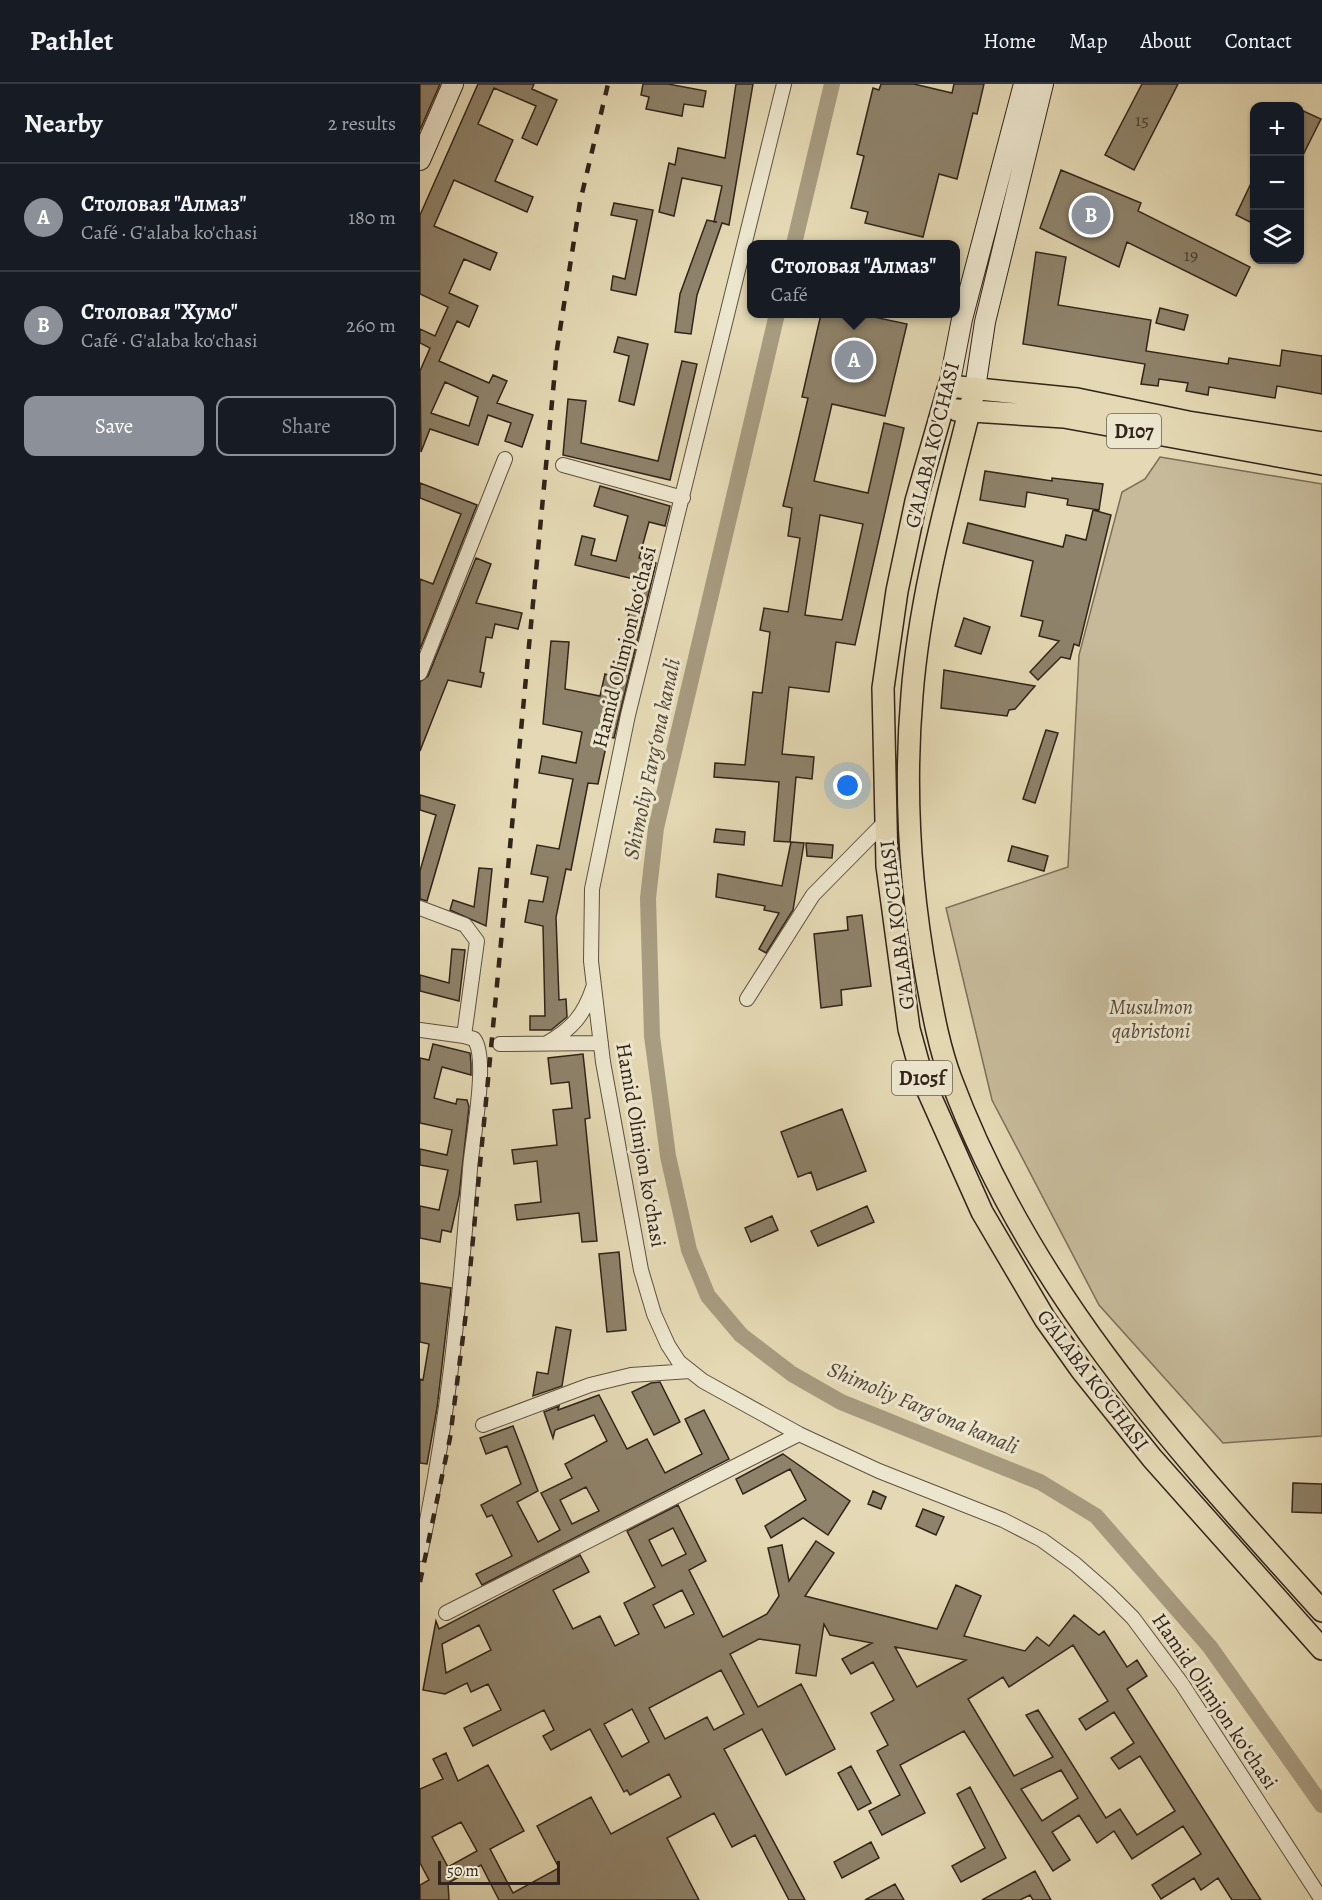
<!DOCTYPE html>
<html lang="en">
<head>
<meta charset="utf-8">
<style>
	:root { --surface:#171b24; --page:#242831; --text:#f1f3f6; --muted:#9ea1a6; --line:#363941; --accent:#8c9099 }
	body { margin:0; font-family:Alegreya,serif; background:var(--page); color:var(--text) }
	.controls { position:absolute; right:18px; top:18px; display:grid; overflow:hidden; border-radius:12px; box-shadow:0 2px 4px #0004 }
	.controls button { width:54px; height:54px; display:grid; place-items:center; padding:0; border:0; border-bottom:2px solid var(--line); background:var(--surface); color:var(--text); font:30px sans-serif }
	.scale { position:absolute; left:18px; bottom:15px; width:122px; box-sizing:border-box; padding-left:6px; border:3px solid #31241a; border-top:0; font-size:16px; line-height:21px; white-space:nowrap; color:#31241a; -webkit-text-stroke:4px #ede6ce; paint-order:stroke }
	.you { position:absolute; left:428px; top:702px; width:21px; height:21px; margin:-15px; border:4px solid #fff; border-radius:50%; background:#1a73e8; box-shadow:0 0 0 9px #1a73e833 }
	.badge { display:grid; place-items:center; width:39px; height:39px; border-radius:50%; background:var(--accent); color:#fff; font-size:20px; font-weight:700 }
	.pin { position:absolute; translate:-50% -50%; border:3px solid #fff; box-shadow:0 2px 6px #0006 }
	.popup { position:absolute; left:327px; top:156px; width:213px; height:78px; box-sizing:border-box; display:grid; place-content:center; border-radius:12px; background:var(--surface); filter:drop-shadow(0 2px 4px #0005); font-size:20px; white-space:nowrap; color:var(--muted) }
	.popup b { font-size:22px; color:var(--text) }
	.popup::after { content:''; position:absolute; left:50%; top:100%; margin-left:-12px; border:12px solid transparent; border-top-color:var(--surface) }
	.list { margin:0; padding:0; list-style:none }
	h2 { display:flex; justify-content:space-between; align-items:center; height:78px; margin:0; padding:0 24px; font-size:26px }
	h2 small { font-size:20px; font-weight:400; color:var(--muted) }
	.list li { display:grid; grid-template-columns:39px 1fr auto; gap:18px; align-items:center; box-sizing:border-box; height:108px; padding:0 24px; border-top:2px solid var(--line) }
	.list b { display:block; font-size:22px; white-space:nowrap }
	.list p { margin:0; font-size:20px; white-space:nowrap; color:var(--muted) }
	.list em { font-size:20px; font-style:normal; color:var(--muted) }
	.actions { display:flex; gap:12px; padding:18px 24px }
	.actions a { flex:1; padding:14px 0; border:2px solid var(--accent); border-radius:12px; text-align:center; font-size:21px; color:var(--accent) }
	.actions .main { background:var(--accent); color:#fff }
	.icon { flex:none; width:33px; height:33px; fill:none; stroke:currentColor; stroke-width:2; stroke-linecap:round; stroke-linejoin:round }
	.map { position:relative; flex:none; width:902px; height:1816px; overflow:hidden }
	header { display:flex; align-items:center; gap:36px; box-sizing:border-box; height:84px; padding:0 30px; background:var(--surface); border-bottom:2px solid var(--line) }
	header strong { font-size:28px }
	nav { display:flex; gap:33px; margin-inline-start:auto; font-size:21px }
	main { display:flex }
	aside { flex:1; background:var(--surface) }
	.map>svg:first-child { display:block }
	.green { fill:#c6ba9a; stroke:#7c6f5a; stroke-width:1.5 }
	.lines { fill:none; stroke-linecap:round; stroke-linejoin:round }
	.canal { stroke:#a79b80; stroke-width:16 }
	.building { fill:#8e826a; stroke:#31241a; stroke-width:1.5; fill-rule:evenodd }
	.street-casing { stroke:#5e5140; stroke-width:16 }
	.secondary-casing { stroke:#31241a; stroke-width:22 }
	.primary-casing { stroke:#31241a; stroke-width:24 }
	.street { stroke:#ede6ce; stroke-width:14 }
	.secondary { stroke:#ede6ce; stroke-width:20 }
	.primary { stroke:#e4d9b4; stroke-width:21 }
	.rail { stroke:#31241a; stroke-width:4.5; stroke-dasharray:10 10; stroke-linecap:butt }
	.labels { text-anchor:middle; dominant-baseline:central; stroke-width:6; stroke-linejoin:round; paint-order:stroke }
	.number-label { font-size:18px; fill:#483c2e }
	.shield { fill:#ede6ce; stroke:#695e50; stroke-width:1.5 }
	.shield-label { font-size:20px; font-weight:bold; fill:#31241a }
	.street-label { font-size:21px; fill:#31241a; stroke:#ede6ce }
	.park-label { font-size:21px; font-style:italic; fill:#564a3a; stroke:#ede6ce }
	.water-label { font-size:22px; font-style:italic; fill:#544839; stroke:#ede6ce }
</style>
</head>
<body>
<header>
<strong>Pathlet</strong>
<nav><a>Home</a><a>Map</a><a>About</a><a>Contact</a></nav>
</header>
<main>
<aside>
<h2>Nearby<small>2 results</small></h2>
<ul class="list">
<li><span class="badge">A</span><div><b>Столовая &quot;Алмаз&quot;</b><p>Café · G'alaba ko'chasi</p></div><em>180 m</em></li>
<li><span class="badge">B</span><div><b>Столовая &quot;Хумо&quot;</b><p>Café · G'alaba ko'chasi</p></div><em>260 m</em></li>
</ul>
<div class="actions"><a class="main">Save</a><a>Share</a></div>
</aside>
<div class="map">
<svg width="902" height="1816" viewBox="0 0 902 1816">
	<rect width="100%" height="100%" fill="#e4d9b4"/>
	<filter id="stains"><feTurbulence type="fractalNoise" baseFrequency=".00333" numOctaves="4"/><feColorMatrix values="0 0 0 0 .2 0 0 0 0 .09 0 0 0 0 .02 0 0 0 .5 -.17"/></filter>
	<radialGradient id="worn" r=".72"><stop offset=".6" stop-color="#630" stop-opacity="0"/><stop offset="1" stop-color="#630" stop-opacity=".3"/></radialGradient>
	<path class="green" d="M740 373 902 400V1352L803 1359 679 1221 572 1016 526 824 648 783 659 571 702 408 725 395Z"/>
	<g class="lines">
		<path class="canal" d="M374 160 412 0
			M357 230 236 744 228 814 232 952 248 1072 269 1166 288 1212 321 1251 372 1290 421 1318 620 1398 676 1432 790 1563 902 1721"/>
	</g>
	<path class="building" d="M0 0H20L0 46Z
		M58 0H114L112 5 137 16 117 61 102 54 116 22 74 4 58 40 93 56 75 97 113 113 107 128 34 96 14 142 77 169 70 186 44 175 29 209 58 222 49 243 37 237 19 277 69 299 73 291 87 297 77 319 113 331 102 363 85 357 91 339 68 331 58 361 10 345 1 368 0 287 10 264 0 259V245L15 252 28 223 0 210V131ZM25 298 58 313 49 342 11 329Z
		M223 0H248L286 7 283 23 264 20 262 32 226 25 229 13 221 11Z
		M316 0H333L309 141 302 139 277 211 271 250 255 248 260 210 287 136 297 138H294L302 102 262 94 254 132 239 128 249 79 255 81 258 64 305 74Z
		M461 0H494L532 9 534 0H564L557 30 553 29 537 95 519 90 503 153 445 139 448 128 431 124 444 72 437 70 453 4 459 6Z
		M722 0H758L714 86 685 71Z
		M879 25 901 35 879 79Z
		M641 86 721 119 718 127 830 183 816 212 707 158 699 183 620 144Z
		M834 93V140L816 131Z
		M194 119 233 126 216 211 191 206 193 192 205 195 217 136 191 131Z
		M616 168 646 173 638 221 731 236 726 267 808 280 809 274 860 282 862 266 902 272V310L857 302 855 314 789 303 788 311 766 307 768 299 739 295 738 302 721 300 725 280 603 260Z
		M740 224 768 231 764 246 736 239Z
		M401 230H440L487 240 465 332 412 320 394 397 448 409 464 339 484 344 435 561 416 558 409 608 369 603 362 670 394 673 392 695 376 693 370 758 354 757 359 698 294 693 295 679 325 681 333 608 342 609 350 548 340 546 344 524 368 528 380 454 368 452 372 424 363 422 388 314 382 313ZM400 431 443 440 422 536 385 531Z
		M198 253 228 260 214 321 199 317 209 272 194 268Z
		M262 277 277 280 250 396 143 371 148 315 166 317 161 359 238 377Z
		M565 387 632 397V394L683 400 679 426 647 421 648 415 607 408 605 423 560 416Z
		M0 399 57 421 0 565V495L13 500 41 430 0 414Z
		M180 402 250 422 245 442 229 438 219 474 236 479 194 654 188 653 178 700 168 699 151 786 146 785 136 833 139 916 146 915 147 933 131 946H110V932H125L123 842 105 838 109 816 123 818 128 793 111 790 117 761 139 765 153 695 119 689 122 672 156 679 162 648 123 640 131 557 149 558 145 605 180 612 185 590 192 592 218 496 155 481 162 452 175 455 171 471 196 477 208 432 174 422Z
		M673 426 691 431 659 562 654 560 650 575 641 573 618 596 610 588 639 557 619 552 623 537 601 532 613 477 543 459 548 439 643 463 646 451 666 456Z
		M56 474 71 480 56 519 102 529 98 545 75 540 72 554 66 553 60 588 64 589 61 603 28 596 0 667V598L8 592Z
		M544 534 570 543 561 570 535 562Z
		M524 586 615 602 595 625 589 626 587 632 521 624Z
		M626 646 638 649 615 719 603 715Z
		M0 711 35 721 7 817 0 815V787L16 731 0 726Z
		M296 745 325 748 324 761 294 758Z
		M371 758 384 759 373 826 346 869 339 865 359 829 344 826 345 822 296 813 298 790 362 802Z
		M386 759 413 761 412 774 387 772Z
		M592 762 628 772 624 787 588 777Z
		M59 784 72 785 66 842 30 826 33 816 54 823Z
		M442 831 451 902 421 906 422 921 401 924 394 850 428 846 427 833Z
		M32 865 45 866 39 917 0 907V891L29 899Z
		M13 960 50 969 51 980V991L22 983 14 1014 36 1020 37 1015 47 1016 49 1023 39 1112 31 1148 22 1146 20 1158 0 1154V1122L19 1126 28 1086 0 1081V1065L27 1071 32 1046 0 1039V974L9 976Z
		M163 970 170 1034 165 1035 177 1157 162 1158 159 1129 97 1136 95 1121 121 1118 117 1077 94 1080 92 1066 137 1061 133 1026 152 1024 149 998 131 1000 128 974Z
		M422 1025 446 1087 397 1106 391 1088 378 1093 361 1048Z
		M447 1122 454 1138 398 1162 391 1147Z
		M352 1132 358 1146 331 1158 325 1144Z
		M199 1168 206 1246 187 1248 179 1170Z
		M0 1199 31 1204 17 1324 7 1380 0 1379V1295L3 1296 9 1260 0 1258Z
		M136 1243 151 1246 142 1302 113 1312 117 1288 128 1290Z
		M240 1298 260 1338 234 1351 212 1308 231 1299Z
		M179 1311 207 1365 227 1355 245 1389 282 1370 265 1335 284 1326 309 1375 62 1501 56 1490 92 1472 72 1431 67 1433 61 1421 101 1400 87 1362 66 1370 60 1354 93 1342 118 1407 97 1418 118 1458 140 1446 121 1409 152 1394 145 1380 187 1357 174 1331 135 1346 133 1354 124 1328 139 1322 138 1326ZM166 1403 179 1427 152 1440 140 1416Z
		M363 1370 430 1417 408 1451 383 1434 351 1454 345 1442 386 1416 370 1385 323 1410 316 1395Z
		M873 1399 902 1400V1429L872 1428Z
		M453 1407 466 1413 461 1425 448 1420Z
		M258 1421 286 1477 269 1486 303 1553 347 1530 359 1512 348 1464 362 1461 369 1497 396 1457 414 1469 385 1512 517 1545 536 1501 561 1512 544 1552 605 1567 617 1553 629 1562 654 1531 679 1551 684 1547 707 1583 717 1576 727 1592 707 1605 841 1816H812L798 1794 781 1806 774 1794 741 1815 732 1801 781 1770 763 1742 712 1775 694 1747 677 1759 659 1731 632 1748 650 1776 633 1787 544 1647 480 1681 505 1729 462 1751 449 1727 480 1711 457 1667 468 1661 451 1629 474 1616 453 1578 431 1590 422 1575 452 1559 410 1551 404 1540 396 1592 376 1589 380 1561 339 1555 310 1570 338 1623 381 1600 415 1665 366 1691 342 1645 304 1665 385 1816H369L335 1751 312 1763 294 1729 247 1754 279 1816H79L61 1781 28 1799 29 1816H0V1801L9 1796 0 1779V1705L23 1695 13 1675 26 1669 38 1697 68 1681 104 1747 70 1765 93 1809 139 1784 117 1742 171 1713 191 1750 261 1713 249 1690 210 1711 207 1706 204 1708 170 1645 131 1666 123 1652 134 1646 124 1626 53 1662 44 1644 81 1626 68 1600 51 1608 47 1599 25 1610 3 1606 16 1537 19 1545 160 1471 169 1488 133 1506 153 1545 180 1532 195 1562 219 1550 204 1519 235 1503 207 1447ZM253 1444 266 1470 242 1482 229 1456ZM262 1506 274 1530 245 1544 233 1521ZM59 1541 71 1566 26 1589 22 1560ZM653 1561 688 1617 659 1635 666 1646 694 1628 714 1659 691 1674 699 1685 720 1672 755 1727 717 1751 700 1725 686 1734 618 1626 606 1631 633 1673 594 1692 548 1615 583 1593 589 1603ZM475 1563 546 1576 497 1603ZM301 1586 324 1630 294 1646 287 1633 245 1655 229 1624ZM212 1625 229 1658 202 1673 184 1640ZM641 1686 658 1714 622 1737 601 1705ZM41 1738 57 1767 28 1783 12 1753Z
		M503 1425 524 1433 516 1451 496 1442Z
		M431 1682 451 1719 438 1726 418 1689Z
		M550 1703 586 1774 541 1798 532 1782 565 1764 537 1710Z
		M451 1758 459 1774 422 1794 414 1778Z
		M615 1787 631 1816H613L610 1811 600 1816H562Z
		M475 1800 484 1816H445Z"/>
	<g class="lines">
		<defs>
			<path id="street" d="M364 0 208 631 172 805 171 877 183 978 221 1186 234 1230 248 1261 259 1278 283 1297 379 1350 459 1387 583 1436 622 1456 655 1480 687 1508 713 1534 762 1600 902 1816
				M143 381 263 414
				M0 589 85 375
				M0 824 45 841 57 857 44 952 0 946
				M327 915 393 811 465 738
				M127 959C152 945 164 931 173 904
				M80 960 181 959
				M63 1341 170 1301 211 1291 270 1287
				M0 1470C28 1343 40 1214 50 1085 52 1057 69 974 54 955L44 952
				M26 1529 379 1350"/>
			<path id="secondary" d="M0 76 33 0
				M529 302 542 235 604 0
				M555 304 565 238 623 0"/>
			<path id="primary" d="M555 304C530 406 500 507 492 611 484 705 490 803 507 896 513 929 519 963 531 995 610 1207 754 1363 902 1527
				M537 326 644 333 902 380
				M902 359 768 338 657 315 529 302 496 417 477 507 463 604 467 782 489 945 503 996 562 1128 625 1235 662 1287 732 1374 902 1565"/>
		</defs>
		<use href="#street" class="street-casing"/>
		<use href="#secondary" class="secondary-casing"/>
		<use href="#primary" class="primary-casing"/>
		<use href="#street" class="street"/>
		<use href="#secondary" class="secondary"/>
		<use href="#primary" class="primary"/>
		<path class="rail" d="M0 1498 30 1354 46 1229 137 265 160 118 188 0"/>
	</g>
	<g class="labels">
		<g class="number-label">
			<text x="722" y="36">15</text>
			<text x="771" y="171">19</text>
		</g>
		<g class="shield">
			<rect x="687" y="330" width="54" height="34" rx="4.5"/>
			<rect x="472" y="977" width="60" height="34" rx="4.5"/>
		</g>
		<g class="shield-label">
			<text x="714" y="347">D107</text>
			<text x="502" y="994">D105f</text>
		</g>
		<g class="street-label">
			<text transform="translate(512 361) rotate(-76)">G'ALABA KO'CHASI</text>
			<text transform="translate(204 563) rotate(-76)">Hamid Olimjon koʻchasi</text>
			<text transform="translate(477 841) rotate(-97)">G'ALABA KO'CHASI</text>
			<text transform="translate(221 1061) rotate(80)">Hamid Olimjon koʻchasi</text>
			<text transform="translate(673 1296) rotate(53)">G'ALABA KO'CHASI</text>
			<text transform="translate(795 1617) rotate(56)">Hamid Olimjon koʻchasi</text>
		</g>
		<g class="park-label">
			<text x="731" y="923">Musulmon<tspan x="731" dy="24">qabristoni</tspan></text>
		</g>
		<g class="water-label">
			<text transform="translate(232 675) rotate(-78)">Shimoliy Fargʻona kanali</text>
			<text transform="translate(503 1324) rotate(23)">Shimoliy Fargʻona kanali</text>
		</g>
	</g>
	<rect width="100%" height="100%" filter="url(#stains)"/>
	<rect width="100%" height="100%" fill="url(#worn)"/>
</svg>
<div class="controls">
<button>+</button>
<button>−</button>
<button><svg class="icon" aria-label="layers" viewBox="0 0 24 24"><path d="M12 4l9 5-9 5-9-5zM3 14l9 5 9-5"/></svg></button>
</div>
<div class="scale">50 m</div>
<div class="you"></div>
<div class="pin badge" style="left:434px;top:276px">A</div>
<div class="popup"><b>Столовая &quot;Алмаз&quot;</b>Café</div>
<div class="pin badge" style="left:671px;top:131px">B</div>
</div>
</main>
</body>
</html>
